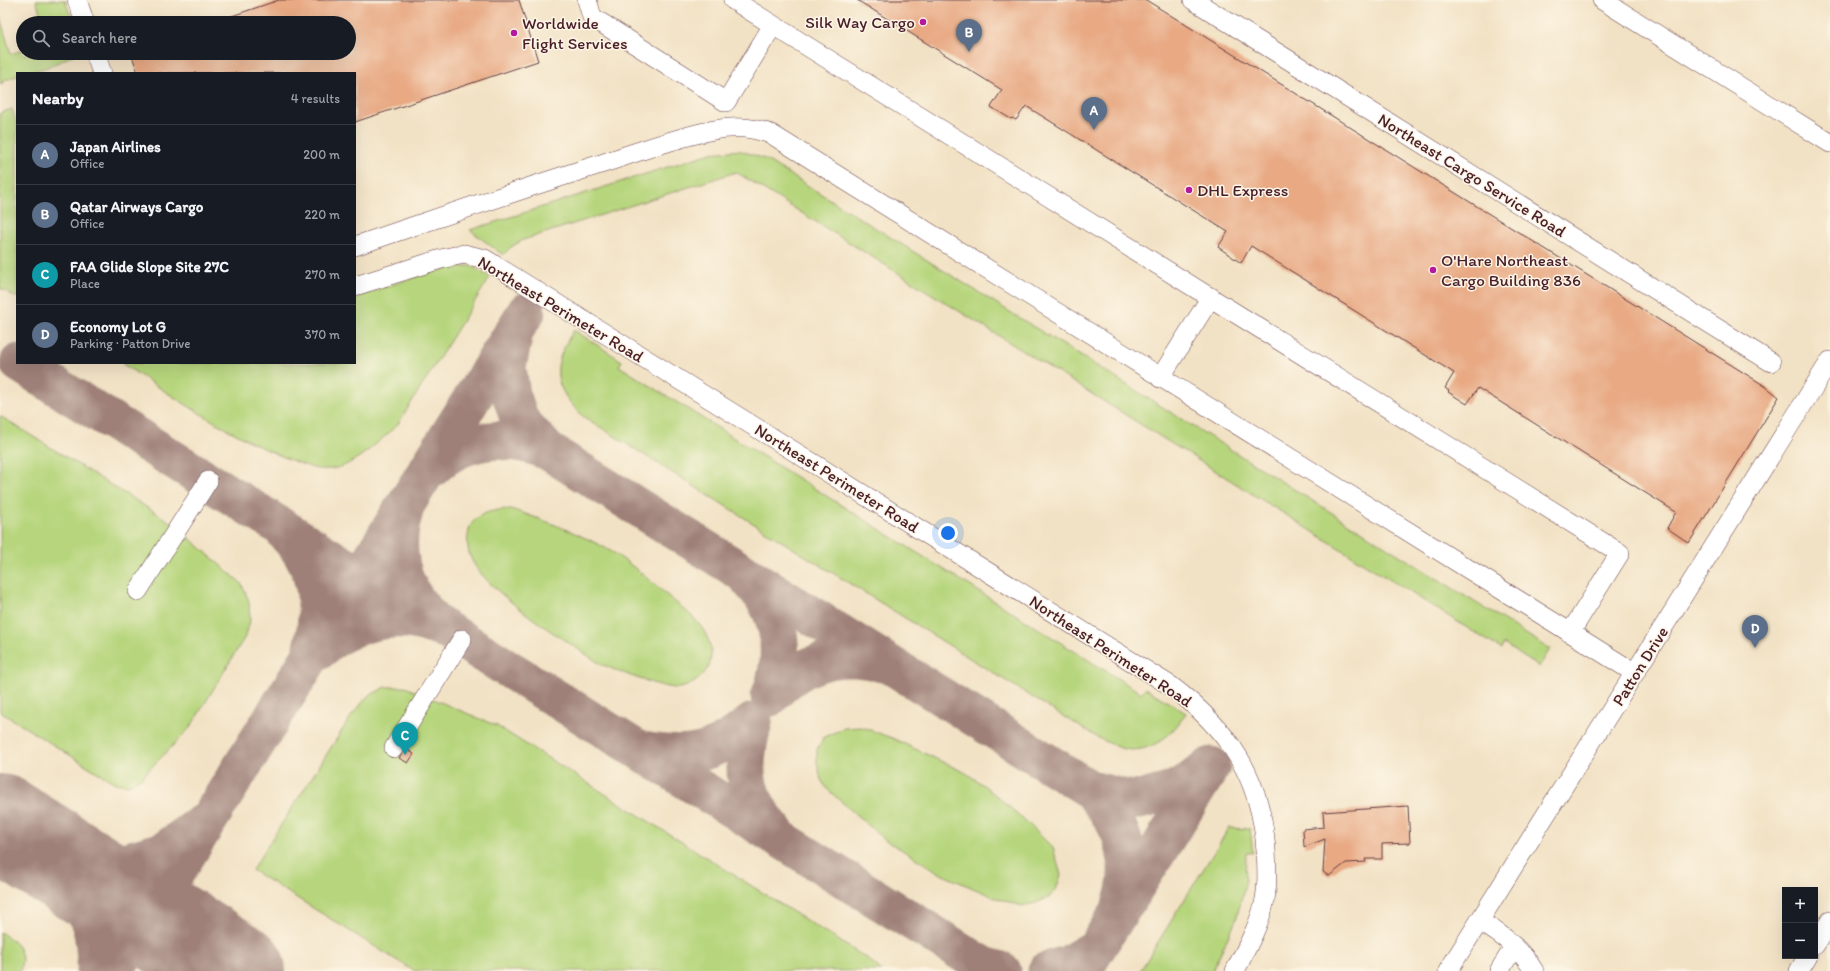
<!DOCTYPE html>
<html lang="en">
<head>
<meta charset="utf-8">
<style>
	:root { --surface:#171b24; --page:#242831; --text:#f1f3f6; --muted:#9ea1a6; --line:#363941; --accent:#d93025 }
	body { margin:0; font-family:Itim,sans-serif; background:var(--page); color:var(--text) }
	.controls { position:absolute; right:12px; bottom:12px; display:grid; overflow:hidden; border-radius:0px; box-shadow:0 4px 16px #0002 }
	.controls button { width:36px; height:36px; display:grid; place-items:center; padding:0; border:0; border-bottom:1px solid var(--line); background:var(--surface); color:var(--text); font:20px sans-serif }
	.you { position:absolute; left:948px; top:533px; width:14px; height:14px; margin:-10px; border:3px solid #fff; border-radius:50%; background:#1a73e8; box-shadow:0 0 0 6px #1a73e833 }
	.badge { display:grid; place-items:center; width:26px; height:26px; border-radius:50%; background:var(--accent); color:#fff; font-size:13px; font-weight:700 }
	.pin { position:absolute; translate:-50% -33px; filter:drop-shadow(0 1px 2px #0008) }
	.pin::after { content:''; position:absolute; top:21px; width:14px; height:12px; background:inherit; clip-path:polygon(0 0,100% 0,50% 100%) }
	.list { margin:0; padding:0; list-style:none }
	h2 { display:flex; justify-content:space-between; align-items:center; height:52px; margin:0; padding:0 16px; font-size:17px }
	h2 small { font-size:13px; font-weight:400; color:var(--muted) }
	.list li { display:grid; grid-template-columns:26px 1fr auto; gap:12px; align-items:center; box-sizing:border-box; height:60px; padding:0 16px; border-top:1px solid var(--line) }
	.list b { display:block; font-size:15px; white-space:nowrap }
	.list p { margin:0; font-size:13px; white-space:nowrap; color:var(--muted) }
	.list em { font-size:13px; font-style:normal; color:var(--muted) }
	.icon { flex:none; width:22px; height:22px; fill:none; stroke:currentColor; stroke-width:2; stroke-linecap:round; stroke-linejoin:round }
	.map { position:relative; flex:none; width:1830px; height:971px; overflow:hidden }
	.search { position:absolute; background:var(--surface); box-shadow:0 4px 16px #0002; left:16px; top:16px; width:340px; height:44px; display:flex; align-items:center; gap:10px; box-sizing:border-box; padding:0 14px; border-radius:22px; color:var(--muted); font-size:15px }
	.panel { position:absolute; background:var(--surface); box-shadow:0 4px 16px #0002; left:16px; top:72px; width:340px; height:292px; border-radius:0px }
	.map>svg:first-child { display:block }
	.green { fill:#b6d57c; stroke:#807a54 }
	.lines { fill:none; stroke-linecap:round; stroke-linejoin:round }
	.taxiway { stroke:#9e8078; stroke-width:39 }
	.runway { stroke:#9e8078; stroke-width:98 }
	.building { fill:#e8a983 }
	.minor-casing { stroke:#633c42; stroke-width:20 }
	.minor { stroke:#fff; stroke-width:19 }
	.poi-dot { fill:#b5179e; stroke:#fcf5e5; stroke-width:1.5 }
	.labels { text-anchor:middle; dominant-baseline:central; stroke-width:3; stroke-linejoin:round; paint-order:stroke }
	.poi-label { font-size:17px; fill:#4a1f2b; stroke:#fcf5e5; text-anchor:start }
	.street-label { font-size:17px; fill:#4a1f2b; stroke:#fcf5e5 }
</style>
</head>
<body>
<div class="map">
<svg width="1830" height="971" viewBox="0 0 1830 971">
	<rect width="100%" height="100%" fill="#fcf5e5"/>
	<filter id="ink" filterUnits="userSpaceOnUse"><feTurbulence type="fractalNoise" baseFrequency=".025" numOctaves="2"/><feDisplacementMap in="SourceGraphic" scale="8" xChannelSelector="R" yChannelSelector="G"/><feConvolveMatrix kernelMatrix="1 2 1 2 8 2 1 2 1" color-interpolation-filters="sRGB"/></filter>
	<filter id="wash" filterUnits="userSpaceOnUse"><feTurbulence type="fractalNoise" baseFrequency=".012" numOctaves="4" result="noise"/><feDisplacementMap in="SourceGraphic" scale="16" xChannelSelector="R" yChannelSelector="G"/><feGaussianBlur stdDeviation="0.9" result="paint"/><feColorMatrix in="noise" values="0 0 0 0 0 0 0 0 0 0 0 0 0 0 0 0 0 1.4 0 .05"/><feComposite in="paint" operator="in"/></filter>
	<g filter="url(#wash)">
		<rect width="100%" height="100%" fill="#f2e2c5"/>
		<path class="green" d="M36 0H65L73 23H43Z
			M0 17 11 54 22 50 24 55 31 53 74 54C58 64 36 73 17 73V76L3 81V83L0 84Z
			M12 109 17 124V298L0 288V113Z
			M739 150 765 159 1550 649 1539 667 1504 644 1501 649 736 172 523 240 511 247 503 255 470 230 711 153Z
			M471 266 490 277 398 424C386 436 356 463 340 467 331 470 322 470 313 468 243 445 182 402 121 363H355V298C390 286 435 267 471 266Z
			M574 330 622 361 619 366 1141 693 1145 688 1186 713C1173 734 1152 754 1124 749 1116 747 1106 741 1098 738L762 529 584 417C552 387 550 367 574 330Z
			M0 416 172 523 241 583 249 601 250 621 246 635 190 728 141 778 129 785 115 783 0 712Z
			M511 509C546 521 582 534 614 553 634 566 652 582 669 597 682 608 697 618 705 633 712 645 714 661 705 672 699 680 689 687 678 688 664 689 613 670 599 663 591 658 583 652 575 647 548 630 480 585 470 556 467 547 467 539 469 530 474 512 494 510 511 509Z
			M386 687H405L497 726 868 959 882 971H414L252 870 352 715 368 696Z
			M862 727 892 738 966 773 986 787 1028 823 1053 848 1061 875 1056 890 1048 898 1036 903 1022 906 996 898 943 875 884 839 828 790 821 780 817 762V749L824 737 844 728Z
			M1229 828 1250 829 1253 853H1246L1245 885 1236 920 1212 971H1140Z
			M0 932C17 943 26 950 20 971H0Z"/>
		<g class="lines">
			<path class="taxiway" d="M19 363 984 966 1002 971
				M548 451 1091 790
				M431 469C465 436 506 434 548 451L520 421 511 394 507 367 513 337
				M404 511C392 548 400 586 428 615
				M286 534C317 564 323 607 312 648
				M750 581C783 614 786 655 770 697 800 663 838 650 882 663
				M317 652C347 624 392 610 432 625
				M643 751C693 760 714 753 753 722 740 771 743 794 776 833
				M1120 909C1123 899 1127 887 1127 876 1129 840 1114 816 1091 790L1126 799 1140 800 1172 791 1189 782 1211 766
				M96 971C97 963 95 955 95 946 91 906 73 884 48 854L109 862 127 861 164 851 200 825
				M114 971 526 312
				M1047 971 1069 964 1096 948
				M1082 971 1207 773"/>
			<path class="runway" d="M0 823 237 971"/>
		</g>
		<g id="blocks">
			<path class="building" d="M279 0H519L538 61 355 122V73H138L131 53H349V23H217V21Z
				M857 0H1146L1765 386 1779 397 1689 543 1667 528 1676 512 1478 388 1467 404 1448 392 1449 391 1445 388 1454 373 1251 246 1241 263 1218 247 1228 232 1026 106 1016 120 1012 118 1011 119 991 107 1002 90Z
				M406 749 414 754 408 763 399 758Z
				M1408 806 1410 843 1382 844V859H1365L1366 862 1346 863 1329 876 1323 872 1325 839 1304 847 1303 829 1324 827 1323 812Z"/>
		</g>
	</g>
	<g filter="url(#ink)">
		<use href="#blocks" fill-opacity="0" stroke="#633c42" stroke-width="1"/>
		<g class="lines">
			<defs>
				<path id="minor" d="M77 0 85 23
					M587 0 592 17 726 102 773 25
					M733 0 1620 553 1570 633
					M1193 0 1771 362
					M1602 0 1830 143
					M95 53 102 73
					M355 246C438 218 521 189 604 163 641 151 677 137 714 130 734 126 752 127 771 134L1635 673
					M355 286 441 259 464 254 485 259 1171 686C1229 730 1261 777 1266 850 1267 868 1268 887 1264 904 1258 928 1246 949 1235 971
					M1160 378 1211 297
					M138 591 208 481
					M394 748 462 639
					M1479 921C1500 933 1522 950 1534 971
					M1815 945 1830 921
					M1448 971 1830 361
					M1499 971 1514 947
					M1799 971 1808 956"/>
			</defs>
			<use href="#minor" class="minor-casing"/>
			<use href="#minor" class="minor"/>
		</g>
	</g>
	<g class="poi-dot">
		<circle cx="923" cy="22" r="4"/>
		<circle cx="514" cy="33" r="4"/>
		<circle cx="1189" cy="190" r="4"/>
		<circle cx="1433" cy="270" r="4"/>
	</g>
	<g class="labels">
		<g class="poi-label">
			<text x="915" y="22" text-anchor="end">Silk Way Cargo</text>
			<text x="522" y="23">Worldwide<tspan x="522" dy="20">Flight Services</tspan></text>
			<text x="1197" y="190">DHL Express</text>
			<text x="1441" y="260">O'Hare Northeast<tspan x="1441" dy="20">Cargo Building 836</tspan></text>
		</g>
		<g class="street-label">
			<text transform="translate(1472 175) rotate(32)">Northeast Cargo Service Road</text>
			<text transform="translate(561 309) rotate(31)">Northeast Perimeter Road</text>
			<text transform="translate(837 478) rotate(32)">Northeast Perimeter Road</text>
			<text transform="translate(1111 651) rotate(33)">Northeast Perimeter Road</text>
			<text transform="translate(1640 666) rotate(-58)">Patton Drive</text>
		</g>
	</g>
</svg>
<div class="controls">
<button>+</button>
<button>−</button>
</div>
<div class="you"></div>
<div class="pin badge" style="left:1094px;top:130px;background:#5c6f8a">A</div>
<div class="pin badge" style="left:969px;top:52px;background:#5c6f8a">B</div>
<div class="pin badge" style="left:405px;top:755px;background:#0f9aa8">C</div>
<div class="pin badge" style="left:1755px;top:648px;background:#5c6f8a">D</div>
<div class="search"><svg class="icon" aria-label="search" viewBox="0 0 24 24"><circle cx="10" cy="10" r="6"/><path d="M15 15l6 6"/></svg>Search here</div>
<section class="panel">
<h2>Nearby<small>4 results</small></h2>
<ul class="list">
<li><span class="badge" style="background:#5c6f8a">A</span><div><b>Japan Airlines</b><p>Office</p></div><em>200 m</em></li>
<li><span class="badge" style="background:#5c6f8a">B</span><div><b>Qatar Airways Cargo</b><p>Office</p></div><em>220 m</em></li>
<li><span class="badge" style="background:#0f9aa8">C</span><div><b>FAA Glide Slope Site 27C</b><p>Place</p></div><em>270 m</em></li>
<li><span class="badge" style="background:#5c6f8a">D</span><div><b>Economy Lot G</b><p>Parking · Patton Drive</p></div><em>370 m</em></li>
</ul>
</section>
</div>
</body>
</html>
